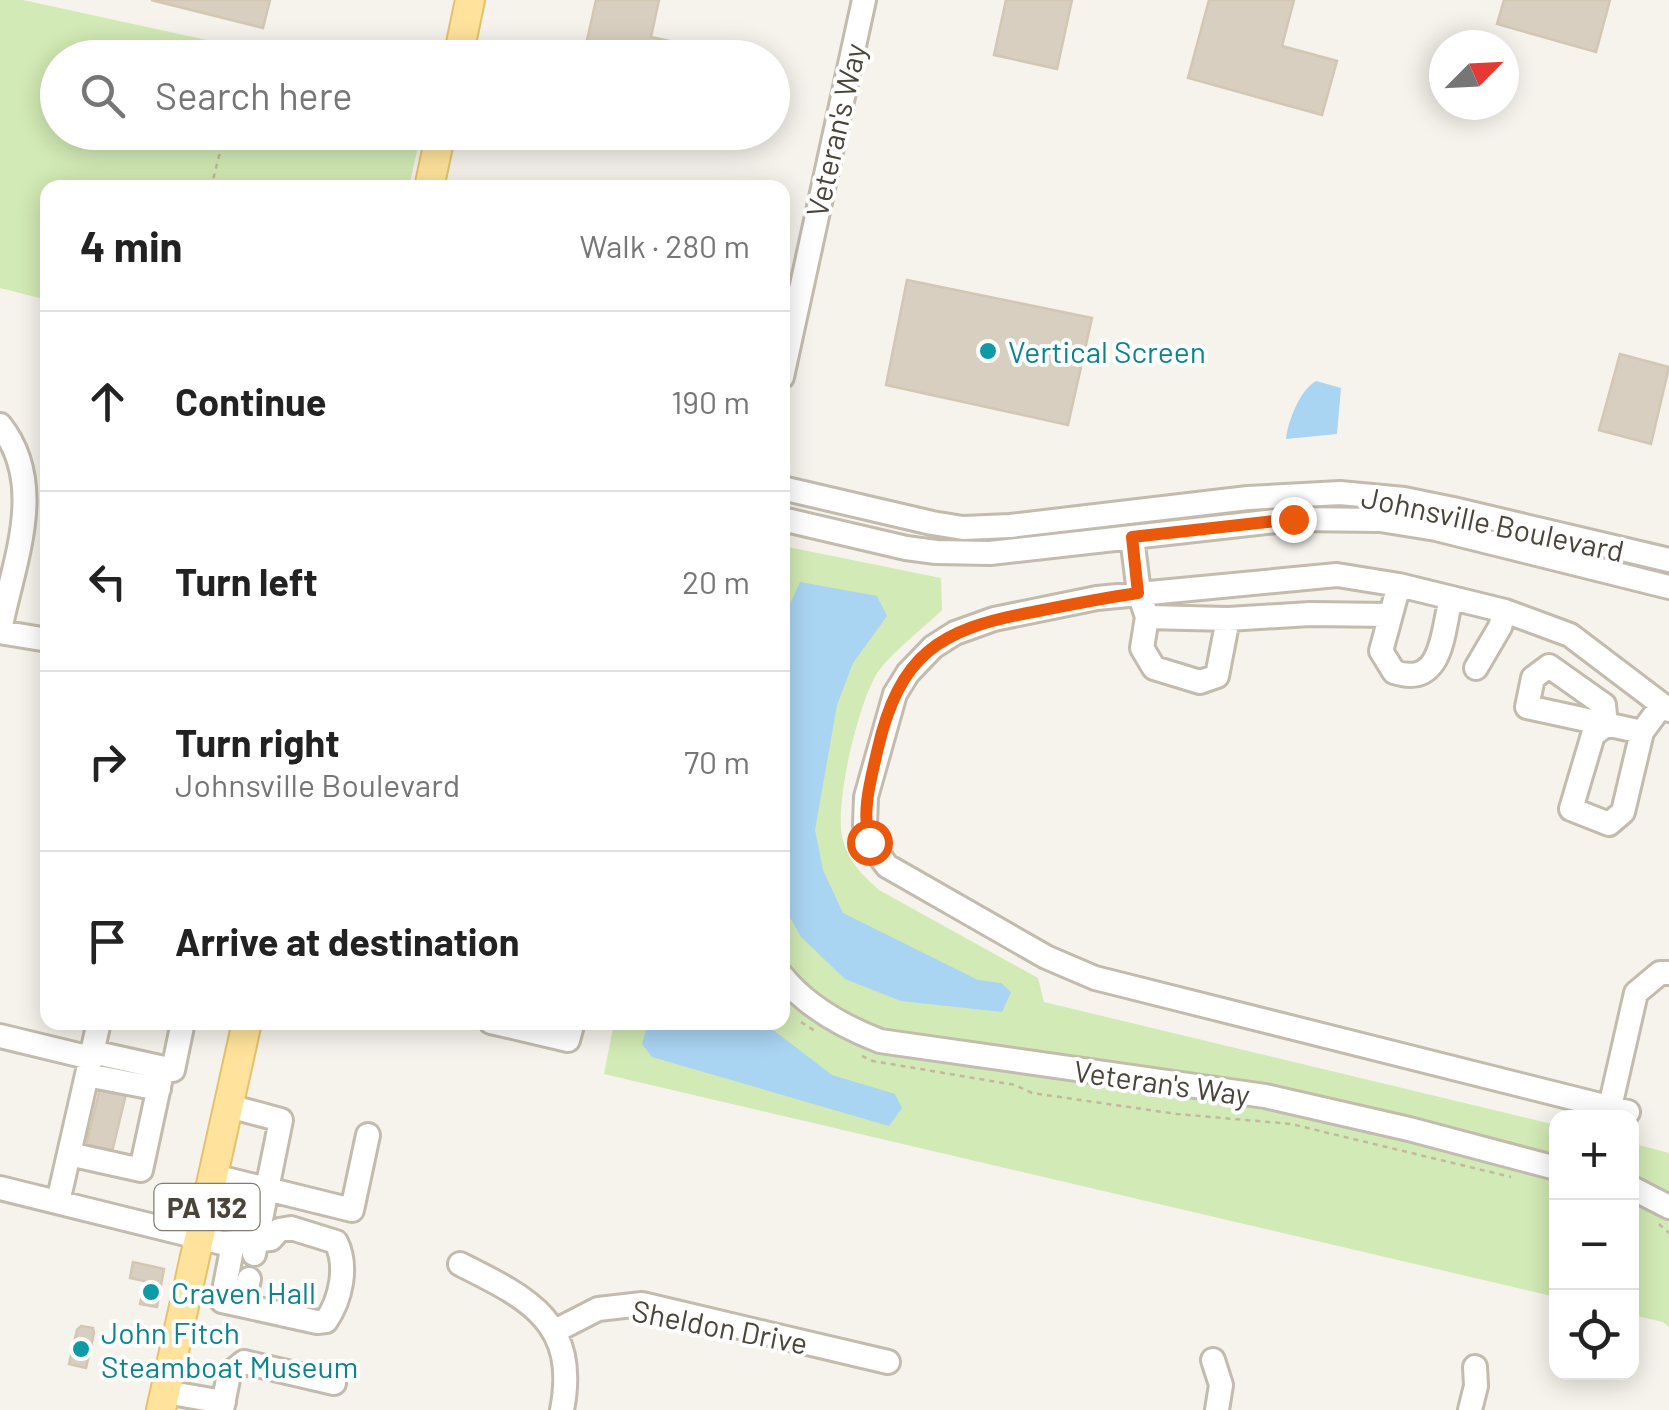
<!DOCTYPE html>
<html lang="en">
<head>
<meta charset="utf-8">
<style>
	:root { --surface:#fff; --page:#f6f6f6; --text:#222; --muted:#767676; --line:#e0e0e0 }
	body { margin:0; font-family:Barlow,sans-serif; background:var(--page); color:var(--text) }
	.controls { position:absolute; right:30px; bottom:30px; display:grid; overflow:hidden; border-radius:20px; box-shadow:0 5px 25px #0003 }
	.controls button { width:90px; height:90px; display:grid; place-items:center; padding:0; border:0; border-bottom:2px solid var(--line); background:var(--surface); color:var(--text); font:50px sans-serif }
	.compass { position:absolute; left:1429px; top:30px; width:90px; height:90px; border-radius:50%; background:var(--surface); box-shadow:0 5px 25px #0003; rotate:66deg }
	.stop { position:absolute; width:30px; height:30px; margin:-22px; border:8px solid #ea580c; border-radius:50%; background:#fff }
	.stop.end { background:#ea580c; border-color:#fff; box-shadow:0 2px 10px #0008 }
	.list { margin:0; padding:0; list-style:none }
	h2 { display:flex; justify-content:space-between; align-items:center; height:130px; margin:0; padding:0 40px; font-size:42px }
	h2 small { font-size:32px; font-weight:400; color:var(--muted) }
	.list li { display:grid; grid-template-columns:65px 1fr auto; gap:30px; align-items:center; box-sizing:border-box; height:180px; padding:0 40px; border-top:2px solid var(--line) }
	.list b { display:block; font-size:38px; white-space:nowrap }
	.list p { margin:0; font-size:32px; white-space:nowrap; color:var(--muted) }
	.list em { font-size:32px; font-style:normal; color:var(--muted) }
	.icon { flex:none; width:55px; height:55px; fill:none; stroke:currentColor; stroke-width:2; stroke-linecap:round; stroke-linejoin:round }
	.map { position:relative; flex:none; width:1669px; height:1410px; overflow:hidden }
	.search { position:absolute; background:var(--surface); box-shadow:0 5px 25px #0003; left:40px; top:40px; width:750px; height:110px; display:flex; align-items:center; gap:25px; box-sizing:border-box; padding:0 35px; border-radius:55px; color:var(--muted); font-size:38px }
	.panel { position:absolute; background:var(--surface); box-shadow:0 5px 25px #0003; left:40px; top:180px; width:750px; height:850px; border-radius:20px }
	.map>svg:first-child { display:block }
	.green { fill:#d2eab5 }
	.water { fill:#a9d4f2 }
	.building { fill:#d8cfc1; stroke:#d3c7b4; stroke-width:2.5 }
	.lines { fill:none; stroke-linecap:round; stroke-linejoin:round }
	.minor-casing { stroke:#c2bbae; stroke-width:28 }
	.major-casing { stroke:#e6c16a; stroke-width:32 }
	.path { stroke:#c4b79f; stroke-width:2.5; stroke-dasharray:5 5; stroke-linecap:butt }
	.minor { stroke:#fff; stroke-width:22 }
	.major { stroke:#ffe39c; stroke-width:28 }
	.route { stroke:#ea580c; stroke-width:12 }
	.culture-dot { fill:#0f9aa8; stroke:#fff; stroke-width:4 }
	.labels { text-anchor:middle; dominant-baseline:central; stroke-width:8; stroke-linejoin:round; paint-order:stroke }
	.shield { fill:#fff; stroke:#817c74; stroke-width:2.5 }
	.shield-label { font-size:28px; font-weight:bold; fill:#4b4439 }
	.street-label { font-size:30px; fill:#4b4439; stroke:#fff }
	.culture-label { font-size:30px; fill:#0d838f; stroke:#fff; text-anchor:start }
</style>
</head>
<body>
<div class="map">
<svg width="1669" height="1410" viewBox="0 0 1669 1410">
	<rect width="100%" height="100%" fill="#f6f3ec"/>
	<path class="green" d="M0 0H23L285 57 58 58V132L421 133 409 187 48 188 47 300 0 288Z
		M783 546 941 578 942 610C926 626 886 657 876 675 858 706 833 807 843 841 850 863 862 875 879 890L1038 978 1044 1002 1556 1125V1297L604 1074 614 1023 782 1022Z
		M1632 1143 1669 1153V1327L1663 1322 1632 1315Z"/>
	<path class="water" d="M1316 381 1341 388 1337 434 1286 439C1288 421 1300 390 1316 381Z
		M800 582 877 596 887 616 853 663 837 705 815 830 823 870 843 913 978 980 1001 983 1011 992 1002 1012 901 1001 845 979 801 937 782 903V622Z
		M648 1023H764L832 1075 895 1094 902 1108 889 1126 652 1057 642 1044Z"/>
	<path class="building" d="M151 0H270L263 28Z
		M596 0H659L651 37 674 42 671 58H583Z
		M1006 0H1072L1057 69 994 55Z
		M1209 0H1294L1282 46 1337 61 1322 115 1188 78Z
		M1504 0H1610L1596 52 1497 24Z
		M567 132H630L627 146Z
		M695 132H748L746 146Z
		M907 280 1092 318 1068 425 886 385Z
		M1620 354 1669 367 1651 444 1599 430Z
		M100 1088 126 1094 112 1152 86 1146Z
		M133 1262 164 1269 157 1307 140 1304 145 1281 130 1278Z
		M81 1326 93 1328 94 1333 86 1368 69 1364 77 1330Z"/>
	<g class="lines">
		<defs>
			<path id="minor" d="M782 377 864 0
				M0 425C48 485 13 563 0 630
				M782 488 932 523 963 528 1010 526 1248 498 1340 493 1404 499 1453 509 1669 560
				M782 519 906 548 936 552 990 553 1293 519 1380 520 1436 529 1669 587
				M1132 537 1139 593 1147 617 1142 648 1154 668 1200 682 1217 676 1228 619 1147 617
				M1399 585 1381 651 1394 672C1443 688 1442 633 1451 598
				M1228 619 1310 614 1390 615
				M0 632 48 640
				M1476 668 1500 627 1505 611
				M1606 725 1593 735 1571 809 1609 824 1623 812 1642 732 1662 705
				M1606 725 1604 705 1549 666 1533 678 1527 707 1642 732
				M782 976C807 1007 844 1027 880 1041L1265 1096 1409 1129 1556 1168
				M491 1022 568 1040 573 1022
				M0 1036 91 1058
				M92 1052 173 1070 183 1022
				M87 1075 159 1089
				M1610 1107 1636 993 1660 973H1669
				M1628 1112 1095 978 1046 957 887 866 869 842 865 825 866 797 895 694 908 673 933 647 955 633 994 619 1097 598 1337 575 1399 585 1505 611 1570 635 1669 710
				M69 1154 141 1170 163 1068
				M214 1176 267 1189 281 1120 229 1106
				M0 1188 222 1243 271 1239 279 1230 291 1228 336 1242C348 1266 341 1299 326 1321L317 1322 222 1301 233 1244
				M1632 1188 1669 1207
				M58 1202 99 1022
				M254 1254 267 1189 352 1210 368 1135
				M460 1264C528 1298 579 1322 562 1410
				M243 1305 249 1279
				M555 1331 598 1309 642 1304 888 1362
				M1213 1360 1221 1385 1217 1410
				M165 1392 224 1402
				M222 1410 229 1374 244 1362 334 1383
				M1470 1410 1476 1386 1475 1367"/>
			<path id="major" d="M458 58 470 0
				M429 188 441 132
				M161 1410 247 1022"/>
		</defs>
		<use href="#minor" class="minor-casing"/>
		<use href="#major" class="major-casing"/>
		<path class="path" d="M211 188 225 132
			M801 1022 815 1031
			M862 1056 873 1061 1015 1085 1032 1093 1177 1114 1291 1124 1511 1177
			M1659 1224 1669 1233"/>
		<use href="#minor" class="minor"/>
		<use href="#major" class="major"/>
	</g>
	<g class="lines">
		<path class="route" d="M869 842C862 809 870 783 877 752 899 654 939 629 1033 612 1068 605 1103 598 1138 593L1132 537 1293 519"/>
	</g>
	<g class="culture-dot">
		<circle cx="988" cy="351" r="10"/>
		<circle cx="151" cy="1292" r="10"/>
		<circle cx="81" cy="1349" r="10"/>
	</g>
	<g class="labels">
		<rect class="shield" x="154.5" y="1184" width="105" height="46" rx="8"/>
		<g class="shield-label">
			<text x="207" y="1207">PA 132</text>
		</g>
		<g class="street-label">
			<text transform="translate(835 130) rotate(-77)">Veteran's Way</text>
			<text transform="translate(1493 523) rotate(12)">Johnsville Boulevard</text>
			<text transform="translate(1162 1082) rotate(8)">Veteran's Way</text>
			<text transform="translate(720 1326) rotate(11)">Sheldon Drive</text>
		</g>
		<g class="culture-label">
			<text x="1008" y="351">Vertical Screen</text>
			<text x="171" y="1292">Craven Hall</text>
			<text x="101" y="1332">John Fitch<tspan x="101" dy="34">Steamboat Museum</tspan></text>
		</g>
	</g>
</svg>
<div class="controls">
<button>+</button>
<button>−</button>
<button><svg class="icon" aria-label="locate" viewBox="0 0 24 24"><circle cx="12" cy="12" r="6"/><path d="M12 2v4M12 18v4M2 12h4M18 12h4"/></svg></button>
</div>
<svg class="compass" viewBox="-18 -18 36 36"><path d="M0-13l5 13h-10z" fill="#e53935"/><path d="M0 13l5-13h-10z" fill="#767676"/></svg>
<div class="stop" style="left:869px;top:842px"></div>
<div class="stop end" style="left:1293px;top:519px"></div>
<div class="search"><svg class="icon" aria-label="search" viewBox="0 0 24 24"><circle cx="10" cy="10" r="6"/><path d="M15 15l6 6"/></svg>Search here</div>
<section class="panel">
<h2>4 min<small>Walk · 280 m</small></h2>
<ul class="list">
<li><svg class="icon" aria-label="ahead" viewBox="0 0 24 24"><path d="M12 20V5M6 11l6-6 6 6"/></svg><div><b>Continue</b></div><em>190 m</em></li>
<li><svg class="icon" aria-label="left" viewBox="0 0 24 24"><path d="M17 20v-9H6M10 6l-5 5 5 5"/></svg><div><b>Turn left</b></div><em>20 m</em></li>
<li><svg class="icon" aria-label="right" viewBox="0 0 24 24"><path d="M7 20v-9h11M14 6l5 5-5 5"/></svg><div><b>Turn right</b><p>Johnsville Boulevard</p></div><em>70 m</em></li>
<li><svg class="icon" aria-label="arrive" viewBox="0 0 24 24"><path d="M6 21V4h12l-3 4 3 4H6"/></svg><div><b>Arrive at destination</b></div></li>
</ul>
</section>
</div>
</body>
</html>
